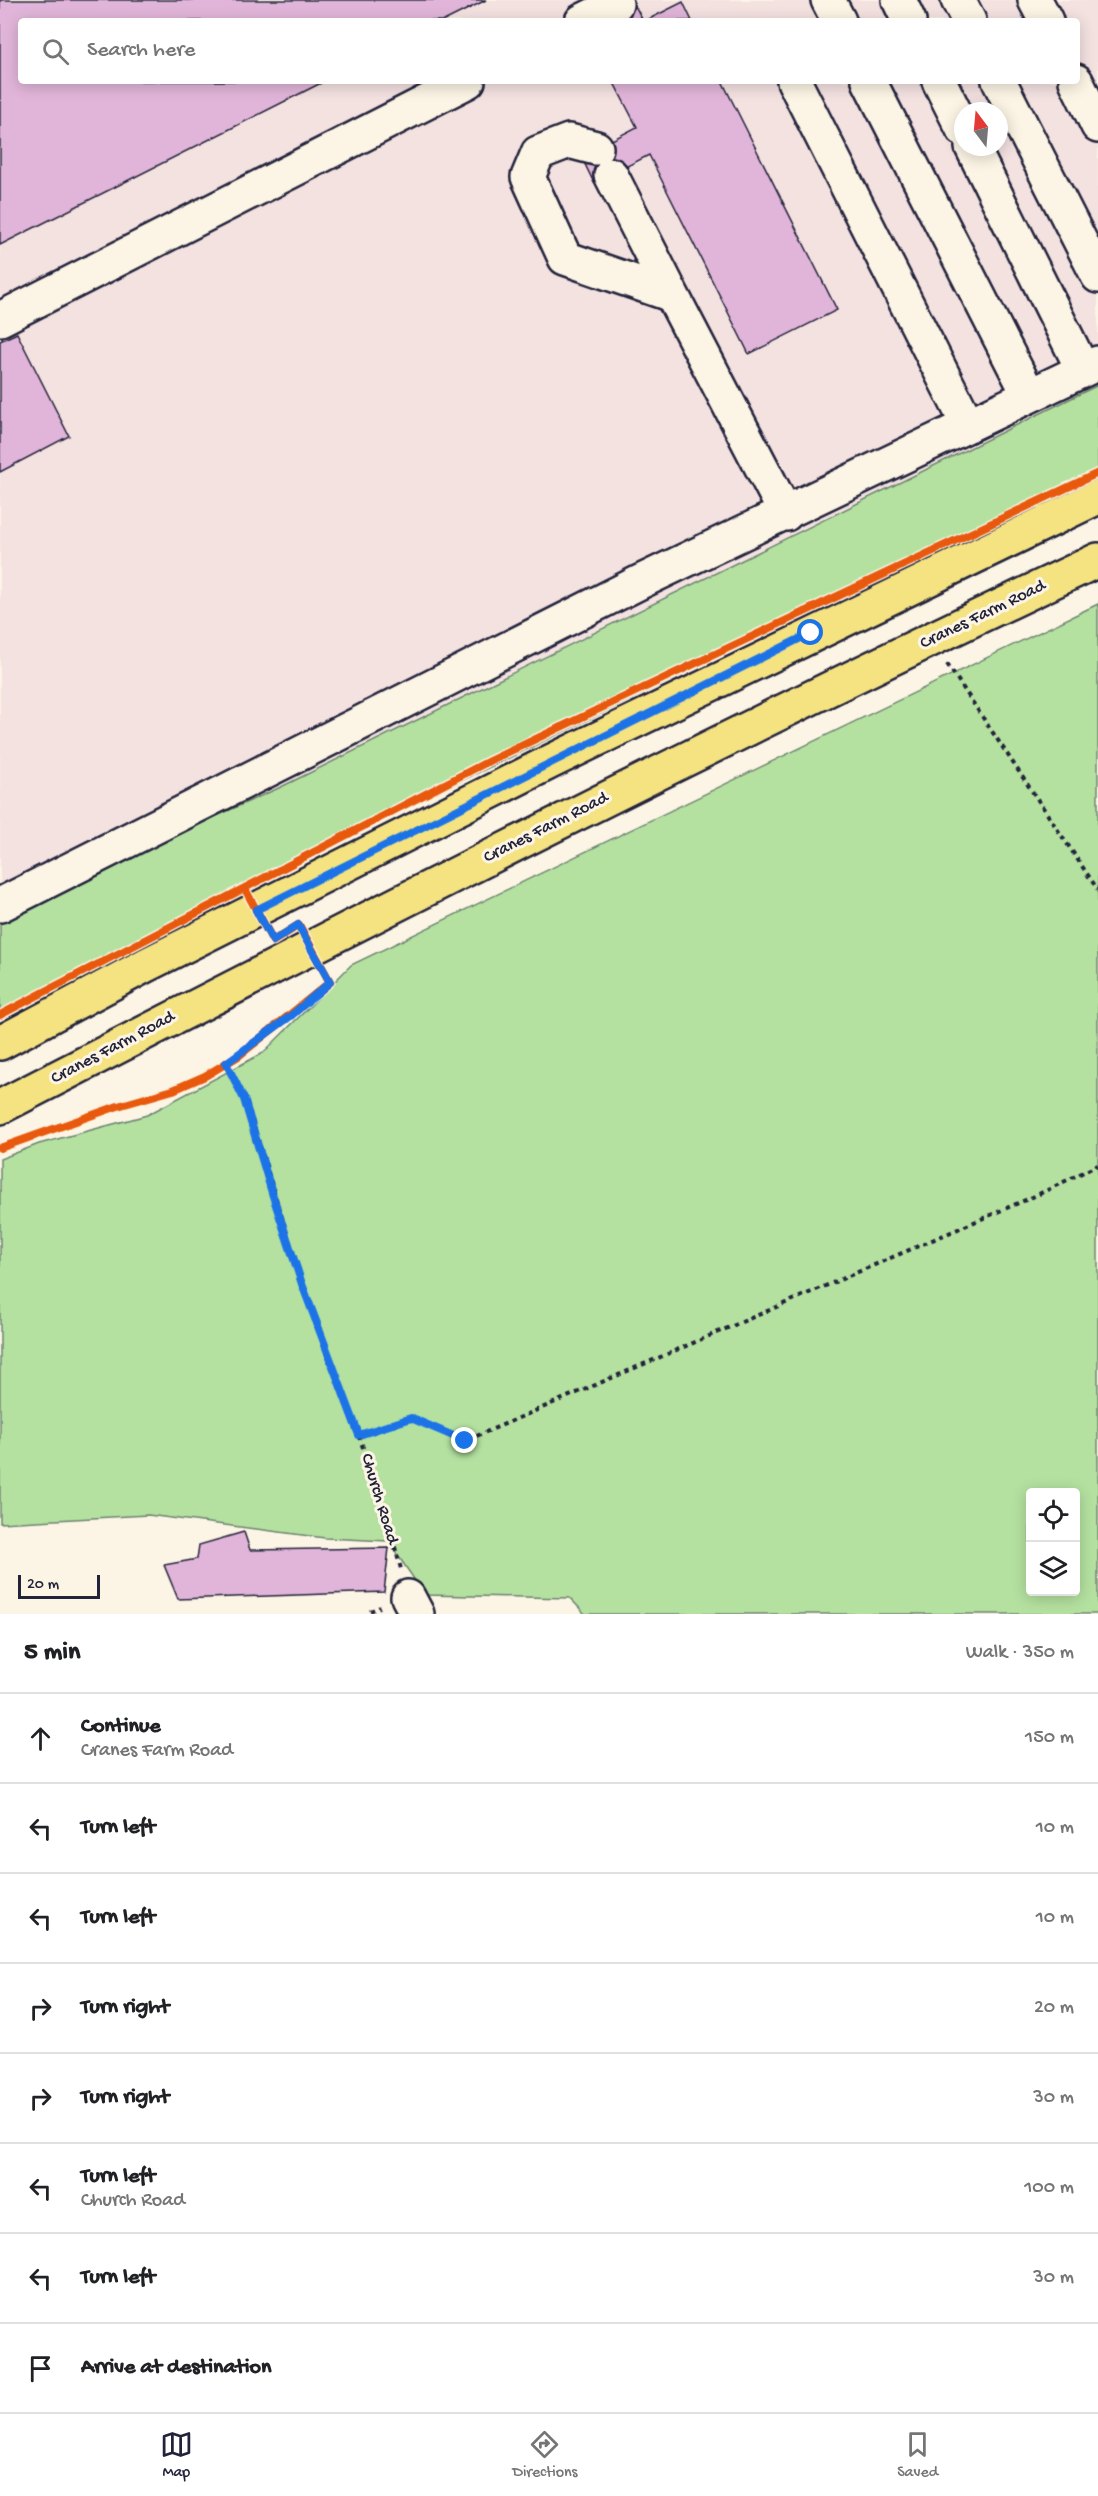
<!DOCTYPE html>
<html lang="en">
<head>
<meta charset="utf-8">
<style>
	:root { --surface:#fff; --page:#f2f2f2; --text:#202124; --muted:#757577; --line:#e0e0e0; --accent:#22223b }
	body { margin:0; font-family:"Gochi Hand",sans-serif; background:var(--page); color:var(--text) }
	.controls { position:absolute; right:18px; bottom:18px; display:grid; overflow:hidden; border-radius:6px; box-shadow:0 3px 15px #0003 }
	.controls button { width:54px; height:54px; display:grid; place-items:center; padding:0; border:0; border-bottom:2px solid var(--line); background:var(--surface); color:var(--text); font:30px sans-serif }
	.compass { position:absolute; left:954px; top:102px; width:54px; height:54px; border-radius:50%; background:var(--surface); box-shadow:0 3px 15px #0003; rotate:344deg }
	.scale { position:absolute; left:18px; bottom:15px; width:82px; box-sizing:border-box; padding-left:6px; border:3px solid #22223b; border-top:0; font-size:16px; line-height:21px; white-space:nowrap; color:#22223b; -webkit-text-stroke:4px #fcf5e5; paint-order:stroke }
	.stop { position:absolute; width:18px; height:18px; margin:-14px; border:4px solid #1a73e8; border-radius:50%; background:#fff }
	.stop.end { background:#1a73e8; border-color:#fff; box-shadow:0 2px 6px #0008 }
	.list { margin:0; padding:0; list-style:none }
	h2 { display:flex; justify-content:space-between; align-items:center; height:78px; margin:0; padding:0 24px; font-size:26px }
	h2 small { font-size:20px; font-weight:400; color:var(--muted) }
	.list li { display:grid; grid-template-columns:39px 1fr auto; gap:18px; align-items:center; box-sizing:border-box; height:90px; padding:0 24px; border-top:2px solid var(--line) }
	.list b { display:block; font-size:22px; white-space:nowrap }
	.list p { margin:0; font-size:20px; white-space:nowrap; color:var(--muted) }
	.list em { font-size:20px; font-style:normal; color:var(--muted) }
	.icon { flex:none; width:33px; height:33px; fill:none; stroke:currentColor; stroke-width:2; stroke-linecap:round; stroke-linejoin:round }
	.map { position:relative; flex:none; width:1098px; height:1614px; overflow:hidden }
	.search { position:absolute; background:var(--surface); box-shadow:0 3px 15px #0003; left:18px; right:18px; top:18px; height:66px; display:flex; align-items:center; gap:15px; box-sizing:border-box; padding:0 21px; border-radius:6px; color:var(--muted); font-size:22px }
	.sheet { height:798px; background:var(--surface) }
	nav { display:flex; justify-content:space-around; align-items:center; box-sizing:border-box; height:84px; border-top:2px solid var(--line); background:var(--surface); font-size:16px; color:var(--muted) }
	nav a { display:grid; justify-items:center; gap:3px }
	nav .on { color:var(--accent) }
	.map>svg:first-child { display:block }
	.built { fill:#f4e2e1; fill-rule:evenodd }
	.green { fill:#b4e1a0; stroke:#6b826e; stroke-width:1.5; fill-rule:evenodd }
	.building { fill:#e1b5d9; stroke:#22223b; stroke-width:1.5 }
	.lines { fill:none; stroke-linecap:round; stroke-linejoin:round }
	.minor-casing { stroke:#22223b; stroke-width:38 }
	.major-casing { stroke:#22223b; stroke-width:38 }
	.path { stroke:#22223b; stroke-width:4; stroke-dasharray:4.5 4.5; stroke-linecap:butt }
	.minor { stroke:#fcf5e5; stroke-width:33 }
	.major { stroke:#f5e382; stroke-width:33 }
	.cycleway-casing { stroke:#fcf5e5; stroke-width:11 }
	.cycleway { stroke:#e8590c; stroke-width:8 }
	.route { stroke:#1a73e8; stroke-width:8 }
	.labels { text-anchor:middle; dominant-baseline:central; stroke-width:6; stroke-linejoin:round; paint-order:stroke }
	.street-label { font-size:18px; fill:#22223b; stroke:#fcf5e5 }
</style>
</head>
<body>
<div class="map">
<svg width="1098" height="1614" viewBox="0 0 1098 1614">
	<rect width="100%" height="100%" fill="#fcf5e5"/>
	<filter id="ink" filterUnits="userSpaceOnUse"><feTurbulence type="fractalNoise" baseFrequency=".0167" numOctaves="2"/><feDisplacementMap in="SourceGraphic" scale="12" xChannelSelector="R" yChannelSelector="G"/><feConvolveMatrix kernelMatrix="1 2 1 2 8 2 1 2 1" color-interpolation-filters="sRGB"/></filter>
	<g filter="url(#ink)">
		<path class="built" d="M0 0H1098V385L0 924ZM21 21H1077V81H21ZM963 111H999V147H963Z"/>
		<path class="green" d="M1098 385V474L258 879 0 1010V913L281 787Z
			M1098 604V1614H585L570 1598 425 1595 388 1541 325 1538 148 1515 0 1523V1159L39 1144 147 1115 263 1053 351 965ZM1030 1492H1076V1592H1030Z"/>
		<path class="building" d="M0 0H486L444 21H21V81H325L0 245Z
			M614 0H632L643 21H625Z
			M683 2 692 21H645Z
			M613 81H722L837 310 749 354 649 155 594 183 581 156 637 127Z
			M17 333 69 436 0 472V341Z
			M244 1532 250 1550 389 1548 384 1592 178 1599 164 1565 197 1559 199 1545Z"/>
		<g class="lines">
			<defs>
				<path id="minor" d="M828 0 839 21
					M899 0 909 21
					M958 0 969 21
					M1035 0 1046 21
					M582 21 616 4
					M794 81 968 425
					M869 81 1029 395
					M939 81 963 129
					M999 81 1098 276
					M1076 81 1098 126
					M972 147 1083 370
					M596 148 569 141 538 153 528 177 565 258 672 295 786 514
					M611 175 672 295
					M0 319 468 81
					M0 905 640 582 1098 363
					M408 1597 417 1614"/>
				<path id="major" d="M0 1043 146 965 552 761 1098 497
					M0 1107C364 920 728 734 1098 560"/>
			</defs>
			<use href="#minor" class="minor-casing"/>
			<use href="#major" class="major-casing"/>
			<path class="path" d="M947 664 1098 890
				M226 1063 245 1099 302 1284 380 1493 401 1569
				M359 1435 411 1418 465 1441 1037 1195 1098 1165
				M370 1611 380 1607"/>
			<use href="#minor" class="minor"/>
			<use href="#major" class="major"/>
			<defs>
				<path id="cycleway" d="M0 1015 489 761 1098 473
					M0 1148 118 1106 173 1090 205 1076 240 1055 330 982 299 925 273 941 245 889"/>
			</defs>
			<use href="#cycleway" class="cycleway-casing"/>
			<use href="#cycleway" class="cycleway"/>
		</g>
	</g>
	<g class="lines" filter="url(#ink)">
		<path class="route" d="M465 1441 411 1418 359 1435 302 1284 273 1196 244 1099 226 1063 292 1015 330 982 298 925 273 941 256 910 811 633"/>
	</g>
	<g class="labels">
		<g class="street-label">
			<text transform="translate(983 615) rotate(-26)">Cranes Farm Road</text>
			<text transform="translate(546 828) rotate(-27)">Cranes Farm Road</text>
			<text transform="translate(113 1048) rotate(-28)">Cranes Farm Road</text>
			<text transform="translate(379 1499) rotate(73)">Church Road</text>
		</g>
	</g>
</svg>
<div class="controls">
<button><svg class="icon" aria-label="locate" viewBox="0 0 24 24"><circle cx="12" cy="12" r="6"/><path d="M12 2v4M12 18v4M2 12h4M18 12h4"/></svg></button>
<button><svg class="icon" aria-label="layers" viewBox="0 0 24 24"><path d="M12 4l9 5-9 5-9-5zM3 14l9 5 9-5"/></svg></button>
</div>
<svg class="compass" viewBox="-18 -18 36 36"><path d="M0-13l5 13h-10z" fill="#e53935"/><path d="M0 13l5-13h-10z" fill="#757577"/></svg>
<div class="scale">20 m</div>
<div class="stop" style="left:811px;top:633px"></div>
<div class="stop end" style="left:465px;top:1441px"></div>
<div class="search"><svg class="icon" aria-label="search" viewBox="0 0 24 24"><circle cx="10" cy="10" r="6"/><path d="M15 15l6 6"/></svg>Search here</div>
</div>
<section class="sheet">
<h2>5 min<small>Walk · 350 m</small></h2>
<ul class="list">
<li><svg class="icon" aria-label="ahead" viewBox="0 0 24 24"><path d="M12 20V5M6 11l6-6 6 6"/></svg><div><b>Continue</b><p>Cranes Farm Road</p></div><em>150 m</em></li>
<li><svg class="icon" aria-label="left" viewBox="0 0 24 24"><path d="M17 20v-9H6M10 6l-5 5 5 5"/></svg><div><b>Turn left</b></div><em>10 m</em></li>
<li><svg class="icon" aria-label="left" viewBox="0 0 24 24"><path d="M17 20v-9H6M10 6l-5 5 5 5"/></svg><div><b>Turn left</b></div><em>10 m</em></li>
<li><svg class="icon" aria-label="right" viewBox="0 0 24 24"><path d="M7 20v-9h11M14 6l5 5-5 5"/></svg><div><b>Turn right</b></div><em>20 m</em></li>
<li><svg class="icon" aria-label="right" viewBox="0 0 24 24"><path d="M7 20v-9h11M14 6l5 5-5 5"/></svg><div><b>Turn right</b></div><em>30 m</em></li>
<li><svg class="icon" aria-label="left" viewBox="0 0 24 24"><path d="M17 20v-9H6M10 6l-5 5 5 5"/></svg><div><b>Turn left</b><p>Church Road</p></div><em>100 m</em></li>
<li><svg class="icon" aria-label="left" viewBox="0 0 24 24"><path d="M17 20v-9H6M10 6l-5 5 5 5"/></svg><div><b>Turn left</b></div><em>30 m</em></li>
<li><svg class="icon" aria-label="arrive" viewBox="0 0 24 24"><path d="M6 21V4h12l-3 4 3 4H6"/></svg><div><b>Arrive at destination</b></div></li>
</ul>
</section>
<nav>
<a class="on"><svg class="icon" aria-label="map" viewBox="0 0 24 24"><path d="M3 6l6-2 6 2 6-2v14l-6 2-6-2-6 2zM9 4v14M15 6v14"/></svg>Map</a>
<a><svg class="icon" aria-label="directions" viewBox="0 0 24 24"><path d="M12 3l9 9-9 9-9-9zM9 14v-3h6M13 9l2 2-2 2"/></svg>Directions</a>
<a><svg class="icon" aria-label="saved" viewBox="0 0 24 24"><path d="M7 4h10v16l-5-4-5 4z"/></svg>Saved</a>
</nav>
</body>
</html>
